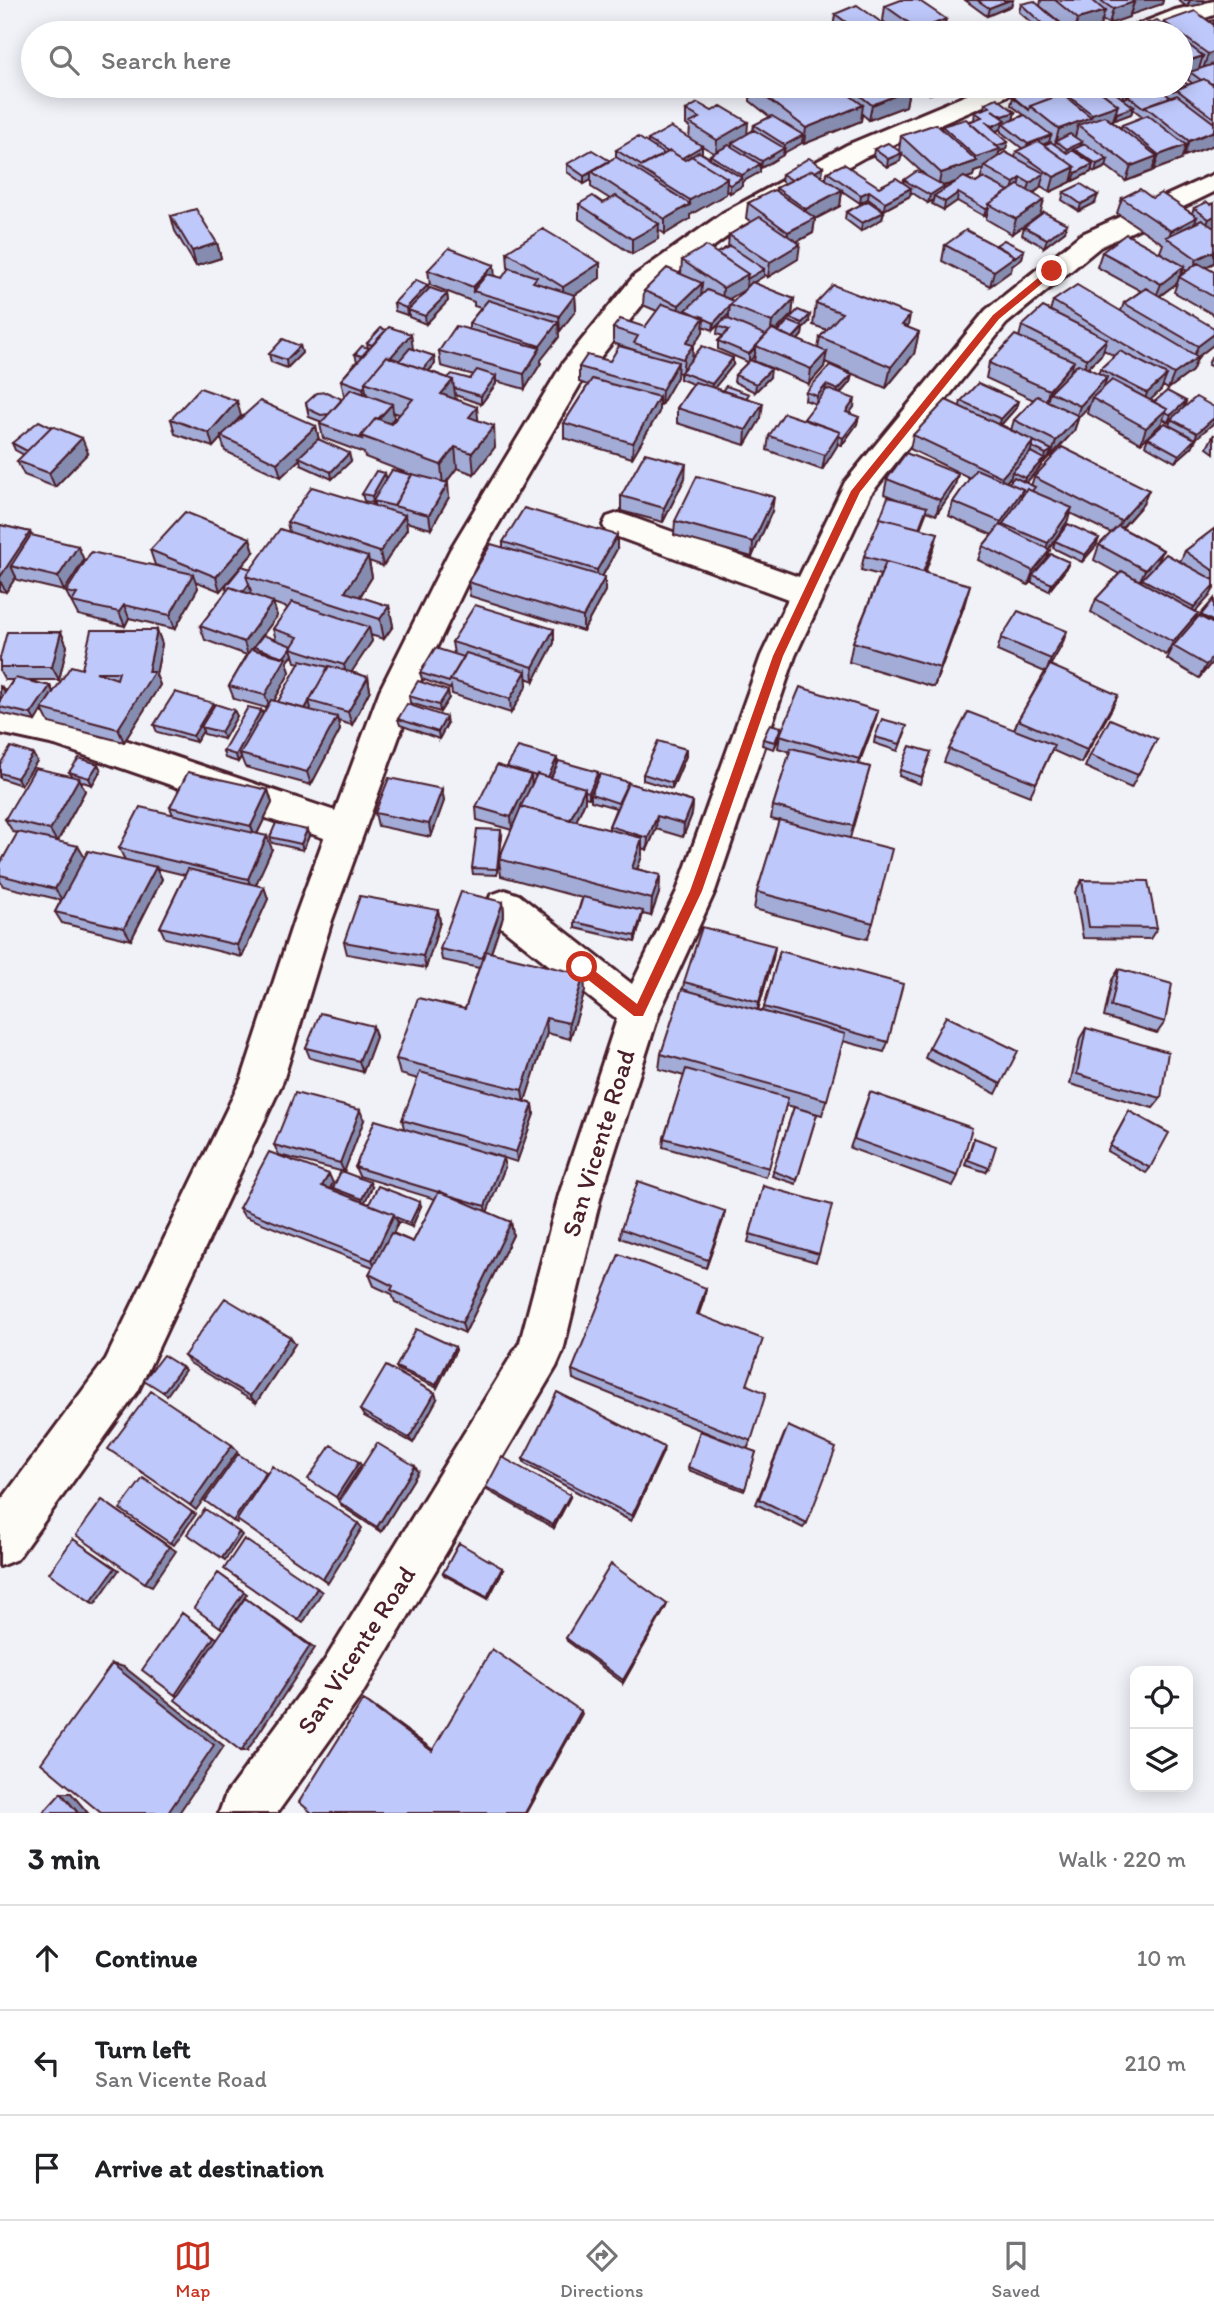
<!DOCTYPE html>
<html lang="en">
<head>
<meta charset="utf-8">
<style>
	:root { --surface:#fff; --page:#f6f6f6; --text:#202124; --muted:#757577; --line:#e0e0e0; --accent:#c8321e }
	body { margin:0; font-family:Itim,sans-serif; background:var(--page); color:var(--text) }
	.controls { position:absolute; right:21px; bottom:21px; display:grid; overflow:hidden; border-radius:14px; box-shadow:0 4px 18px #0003 }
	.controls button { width:63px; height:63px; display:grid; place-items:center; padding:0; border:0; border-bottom:2px solid var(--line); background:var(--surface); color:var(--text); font:35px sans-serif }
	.stop { position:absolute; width:21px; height:21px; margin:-16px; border:5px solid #c8321e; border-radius:50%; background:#fff }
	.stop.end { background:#c8321e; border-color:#fff; box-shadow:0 2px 7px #0008 }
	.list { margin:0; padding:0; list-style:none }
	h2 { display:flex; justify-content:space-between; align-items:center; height:91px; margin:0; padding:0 28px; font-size:30px }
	h2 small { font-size:23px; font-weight:400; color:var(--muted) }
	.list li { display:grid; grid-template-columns:46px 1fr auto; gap:21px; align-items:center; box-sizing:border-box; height:105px; padding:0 28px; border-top:2px solid var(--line) }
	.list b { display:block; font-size:26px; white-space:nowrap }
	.list p { margin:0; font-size:23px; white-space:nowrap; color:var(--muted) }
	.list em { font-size:23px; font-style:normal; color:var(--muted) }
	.icon { flex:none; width:38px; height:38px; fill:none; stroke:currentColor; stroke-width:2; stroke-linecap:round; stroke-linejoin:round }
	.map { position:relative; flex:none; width:1214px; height:1813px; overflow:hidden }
	.search { position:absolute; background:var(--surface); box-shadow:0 4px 18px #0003; left:21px; right:21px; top:21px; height:77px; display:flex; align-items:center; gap:18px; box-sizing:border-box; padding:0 24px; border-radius:38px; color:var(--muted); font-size:26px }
	.sheet { height:406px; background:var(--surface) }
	nav { display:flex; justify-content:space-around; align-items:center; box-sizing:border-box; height:98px; border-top:2px solid var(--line); background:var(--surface); font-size:19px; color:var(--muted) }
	nav a { display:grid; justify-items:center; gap:4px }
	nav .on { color:var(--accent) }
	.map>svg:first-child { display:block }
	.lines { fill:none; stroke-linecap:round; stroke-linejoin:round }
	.minor-casing { stroke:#4a1f2b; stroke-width:6 }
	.minor { fill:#fdfcf7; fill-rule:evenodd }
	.wall { fill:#a3acd7; stroke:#4a1f2b; stroke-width:2; fill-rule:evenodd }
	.shaded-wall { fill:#858caf; stroke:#4a1f2b; stroke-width:2 }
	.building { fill:#bec8fa; stroke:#4a1f2b; stroke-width:2; fill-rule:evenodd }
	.route { fill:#c8321e }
	.labels { text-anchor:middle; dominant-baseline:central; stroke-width:5; stroke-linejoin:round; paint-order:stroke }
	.street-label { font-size:26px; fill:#4a1f2b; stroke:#fdfcf7 }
</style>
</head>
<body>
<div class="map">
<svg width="1214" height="1813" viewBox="0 0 1214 1813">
	<rect width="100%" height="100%" fill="#f0f2f8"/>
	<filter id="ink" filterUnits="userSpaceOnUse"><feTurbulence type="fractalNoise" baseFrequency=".0143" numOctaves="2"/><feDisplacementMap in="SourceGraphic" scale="14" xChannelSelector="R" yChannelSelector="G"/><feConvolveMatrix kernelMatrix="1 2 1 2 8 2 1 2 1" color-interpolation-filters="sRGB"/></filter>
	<g filter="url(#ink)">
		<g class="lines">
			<defs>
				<path id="minor" d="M1214 1V15L1160 33H1126L1129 28 1175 10Z
					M988 86H1022L1018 91 865 157 743 225 654 290 585 376 482 552 416 690 332 920 283 1081 138 1391 17 1559 0 1566V1502L106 1359 242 1078 294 920 324 838 55 745 0 733V705L57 717 335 811 380 690 450 550 563 363 634 276 723 213 847 145Z
					M1214 174V192L1100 247 1006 324 870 495 795 656 715 891 659 1013 601 1195 563 1351 556 1367 361 1696 277 1813H219L226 1794 325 1660 520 1342 559 1195 617 1019 491 919 486 907 491 895 505 890 519 895 632 984 677 891 761 656 788 599 607 533 603 525 607 517 619 513 631 517 799 577 845 482 986 310 1080 235Z"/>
			</defs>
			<use href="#minor" class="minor-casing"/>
			<use href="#minor" class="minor"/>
		</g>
		<path class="wall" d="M965 0H1013L1011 6 987 16Z
			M1041 0H1163L1162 4 1130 14 1129 17 1109 24 1102 20 1100 26 1076 33H1073L1040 6Z
			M1178 0H1204L1203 4 1187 7Z
			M1021 4 1063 26 1061 33H1043L1019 12Z
			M885 6 943 33H899L883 21Z
			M835 14 891 33H839L833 29Z
			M1214 20V145L1184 156 1183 155 1181 160 1154 170 1153 169 1152 171 1126 181 1106 166V167L1095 172 1092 170 1091 172 1073 181 1072 179 1071 182 1050 192 1041 186 1040 188 1033 194 1040 215 1065 231 1044 247 1022 235 1024 227 1035 219 1012 234 986 219 987 214 984 216 957 201 944 210 932 204 933 200 928 203 911 192 910 196 884 210 868 199 860 203 842 191 840 206 815 219 813 233 797 242 798 259 768 277 764 274V276L753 283 794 299 792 314 776 331 778 332 789 321 790 318 809 322 803 328 802 335 798 340 818 349 820 337 827 330 813 325 816 303 908 328 919 332 914 354 886 388 825 362 824 367 809 384 754 361 755 355 750 360 770 377 755 392 734 382 735 375 748 362 718 349V341L723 336 717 334 718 326 729 319V314L713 330 703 326V332L693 346 692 358 733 365 714 388 749 399 761 418 745 445 677 423V408L693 384 680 379V373L677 372V377L661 405 659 404V412L632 458 564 438V423L588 385 579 382V367L610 361 634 350 613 343V328L645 327 657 311 643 305 644 291 681 274 682 260 717 253 728 247 729 235 751 222 746 218 748 203 776 191V188L785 184 781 181 782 174 823 167 822 175 821 176 826 179 827 172 879 187 903 183 904 180 925 175 902 154 900 161 887 167 873 156 874 149 899 151 901 136 941 129 942 126 974 120 975 112 984 109 985 103 1015 112 1013 120 1024 115 1011 105 1013 97 1007 92 1008 86H1026L1029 88V91H1043L1045 86H1093L1096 88 1102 86H1150L1137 90V92L1155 86 1188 85 1192 83 1188 80 1190 74 1181 77V33H1134L1136 27 1163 25 1164 22 1210 21ZM1133 109 1142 116 1141 118 1122 125 1121 128 1111 121 1131 114ZM1001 129V132L1023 149 1017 151 1015 157H998L999 152 1006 149 997 131ZM983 169 980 180 976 183 967 178 973 176 974 172ZM955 182 943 190 944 186ZM745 289 734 301 729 299Z
			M751 86 796 88 802 86H903L909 90 906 106 869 120 862 114 861 121 804 144 802 142 784 152 783 155 761 168H760V172L742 182V186L730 193 726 191V194L690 215V219L665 234 659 230 658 239 632 254 579 219V204L603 203 610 199 591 187V180L584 184 567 172V164L609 161 616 157V150L648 144V140L689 138 690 127 686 125V110L747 134 753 130 754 125 770 117 750 101ZM702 146 714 153 710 155V158L702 153Z
			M906 86H955L930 94 921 86 911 90Z
			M1064 192 1095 203 1079 211 1062 200Z
			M1122 198H1152L1192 213 1194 208 1214 203V263L1206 267 1214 272V315L1174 292 1177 283 1160 296 1213 345 1198 357 1192 371 1168 389 1163 386 1161 390 1150 400 1154 402 1186 401 1184 408 1214 407 1192 447 1175 462 1145 445 1148 438 1169 425 1171 420 1168 422 1163 419 1161 424 1141 443 1087 413 1089 406 1079 416 1074 431 1051 456 1050 455 1044 462 1043 461 1041 466 1026 483 1031 486 1034 477 1143 504 1122 528 1163 550 1158 563 1180 562 1185 551 1214 529V589L1196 611 1193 623 1214 599V660L1199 678 1167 659 1172 649 1166 655 1091 612 1096 599 1119 574 1094 560 1099 545 1111 533 1070 513 1067 522 1049 549 1050 550 1047 558 1069 562 1066 569 1049 591 1031 582 1032 580 1028 585 978 560 983 546 992 535 949 516 953 502 970 478 910 449 913 435 960 406 961 401 1016 408 1001 425 1011 430 1014 420 1034 400 986 378 989 363 1019 337 1022 326 1050 311 1053 301 1121 311 1124 303 1141 291 1097 267 1102 252 1167 257 1160 252 1163 244 1117 213ZM1184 269 1187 271 1181 276ZM1104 350 1114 356 1100 369 1098 374 1088 368 1102 354ZM1011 476 1010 479 1012 480 1009 483 1006 482Z
			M846 212 882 219 861 231 845 219Z
			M171 216 217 243 221 258 196 266 175 231Z
			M945 245H996L1024 250 1022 258 1012 266 1011 271 990 286 942 261Z
			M507 252 600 263V278L575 295 576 310 560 331 558 330 559 337 541 360V363L525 389 496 381V384L481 404 455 395V399L478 420 495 447 474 474 457 468 446 483 449 497 431 529 406 522 407 529 383 566 369 561 372 577 360 597 389 606 393 626 384 639 370 635 372 641 351 672 368 677 370 690 352 725 338 721 340 730 311 785 245 767 241 757 238 762 225 758 223 751 261 710 263 714 267 708 234 699 229 686 247 655 205 640 200 626 227 591 225 587 251 569 289 532 287 522 374 506V502L373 503 364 501 362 494 386 479 412 475 365 457 364 453 323 438 320 424 322 422 309 417 306 403 341 401 346 396 344 395 341 380 357 361 355 354 368 348 367 343 411 334 412 349 434 356 435 364 429 371 448 378 470 379 474 375 441 366 439 351 469 329V323L481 308 474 306V302L430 285 428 270 494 276 502 278 512 269 508 267ZM393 412 399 414 391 424 390 423 394 418ZM273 603 288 608 273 629 276 640 262 636 277 616ZM293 655 295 662 300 663 278 702 274 701 290 672 287 662Z
			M428 289 447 294 448 301 426 324 409 317V313L407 315 395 311 394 303Z
			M300 346 302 353 287 368 271 362 269 354Z
			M1214 355V368L1208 365 1211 357Z
			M852 375 850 382 840 394 854 407 849 413 857 424 842 445 838 444 822 470 767 450 769 436 804 419 816 404 805 400 806 392Z
			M241 416 231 427 316 426 319 440 351 461 332 479 301 465 300 459 281 477 225 451 221 438 213 447 175 434 171 419Z
			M51 427 88 453 55 487 24 475 17 461 24 455 15 450 12 443Z
			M1214 434V453L1207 448Z
			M958 474 954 488 936 515 927 511 920 529 934 548 925 573 964 606 934 687 849 662 853 642 880 575 861 570 864 556 899 500 884 494 887 479Z
			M685 478 663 522 621 511V496Z
			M772 511 752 557 674 535 675 521Z
			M0 525 30 532 31 536 84 560 64 591 17 580 16 577 6 592 0 591Z
			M1099 538 1096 546 1082 562 1053 548 1055 541Z
			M503 542 617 549 602 577H605V591L583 631 470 596 468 582 503 547Z
			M150 550 254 552 220 591 195 581 198 588 175 629 129 618 125 626 78 615 66 592 164 568 155 565Z
			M554 629V643L534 681 526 678 527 685 511 713 452 694 451 687 450 689 422 679 420 673 454 654 452 642Z
			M157 630 162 644 156 675 160 685 124 742 49 723 42 709 35 721 0 713V686L2 687 5 692 13 680H5L0 671V658L61 632 67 646 59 680H27L50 686 53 692 82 669Z
			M1001 638 1062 645 1050 665 1112 708 1081 763 1052 750 1030 796 944 762 949 749 1014 730 1018 720 1045 672 997 651Z
			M448 691 449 698 440 712 410 703 409 696Z
			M213 703 214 705 237 716 224 739 204 734 203 731 196 742 157 732 154 725Z
			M878 711 874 724 859 764 870 767 850 838 873 923 867 939 754 909 757 892 779 821 771 819 773 806 790 752 778 748 780 735 774 749 762 745 763 739 781 727 780 734Z
			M398 719 447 724 439 739 400 725Z
			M905 733 898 751 874 743 875 737Z
			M1157 739 1131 788 1085 767 1090 755Z
			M686 749V756L672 789 643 780V774Z
			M931 752 920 784 899 776 900 770Z
			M557 758V765L598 772V778L628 783 693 802 692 814 683 837 656 829 647 850 642 848V856L637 869 660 875 659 893 651 916 643 914 635 942 575 928V922L582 898 501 876 499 859 497 875 473 874 472 868 502 836 499 858 512 830 477 820 476 807 507 768ZM591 794V801L616 808 609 826V830L576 821 585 801V797L589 798Z
			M37 761 21 785 0 778V764Z
			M101 770 92 785 80 781 85 791 58 841 84 858 125 860 119 848 173 815 170 807 268 790 272 803 257 834 272 849 255 885 264 887 268 899 242 957 165 938 160 927 185 875 156 868 162 879 131 940 62 923 55 912 61 900 3 886 0 881V864L18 833 13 832 5 819 72 777 69 772Z
			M442 789 444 801 431 837 378 826 375 813Z
			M309 836 303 850 272 843 270 837Z
			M1082 880 1157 928 1150 939 1083 938 1075 892Z
			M503 902 504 914 491 953 585 991 570 1039 547 1033 525 1101 533 1104 534 1114 517 1162 485 1152 505 1167 487 1212 511 1222 513 1235 465 1333 395 1302 392 1294 374 1286 369 1274 373 1267 244 1216 239 1208 333 1183 330 1189 334 1191 333 1188 372 1187 364 1202 369 1204 421 1206 412 1227 397 1221 398 1223 393 1233 413 1242 435 1199 359 1176 355 1167 404 1128 402 1120 418 1079 400 1074 396 1059 465 1009 479 968 442 960 440 949Z
			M438 910 440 922 426 968 347 954 344 942Z
			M775 946 773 958 758 1010 763 1011 780 951 888 1042 884 1052 843 1041 822 1115 800 1109 817 1114 796 1184 772 1176 794 1107 786 1105 766 1177 663 1147 664 1138 684 1076 659 1069 661 1054 683 989 684 982Z
			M1119 969 1165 1022 1157 1033 1104 1017 1112 980Z
			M373 1026 376 1037 363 1072 310 1058 306 1048Z
			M1086 1028 1161 1098 1153 1108 1070 1084 1080 1038Z
			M929 1048 1001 1084 996 1094 925 1058Z
			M870 1092 958 1176 953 1186 850 1148Z
			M1129 1111 1150 1168 1146 1173 1107 1151Z
			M364 1120 344 1172 279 1155 274 1145Z
			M974 1138 989 1168 986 1172 965 1165 972 1143Z
			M763 1186 819 1254 816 1262 748 1242Z
			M725 1211 723 1220 706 1268 620 1238 621 1229Z
			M706 1288 704 1299 698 1315 747 1385 751 1441 747 1449 756 1452 744 1491 688 1470 700 1431 740 1446 573 1379 572 1370Z
			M295 1344 256 1403 190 1363 184 1356Z
			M455 1347 456 1350 437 1388 398 1370 396 1367Z
			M437 1399 413 1443 364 1416 360 1410Z
			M785 1432 807 1523 803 1528 756 1504Z
			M663 1452 631 1521 525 1464 523 1459Z
			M418 1472 381 1532 343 1507 339 1502Z
			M486 1487 570 1497 554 1528 487 1490Z
			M503 1570 488 1599 444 1575 443 1573Z
			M667 1604 623 1683 567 1641 566 1638Z"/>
		<path class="shaded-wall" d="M1010 0H1013L1011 6 987 16 989 8Z
			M1135 0H1163L1162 4 1130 15Z
			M1190 0H1204L1203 4 1187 7Z
			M1134 2 1129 17 1109 24 1113 9Z
			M1105 11 1100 26 1074 33 1078 19Z
			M946 19 943 33H918L919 30Z
			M1063 26 1061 33H1049V30Z
			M1214 52V65L1203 69 1208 54Z
			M1203 56 1198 72H1190V74L1181 77V64Z
			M912 86H921L911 90Z
			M932 86H955L930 94Z
			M1139 86H1150L1137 90 1136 93 1127 95V97L1122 99 1124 91Z
			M1029 88 1028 95 1016 100 1018 92Z
			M909 90 906 106 869 120 872 105Z
			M863 105 861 121 804 144 806 128Z
			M1118 105 1113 120 1088 129 1078 125 1075 137 1058 143 1056 141 1055 144 1059 129 1091 117 1092 114Z
			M1134 107 1131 114 1115 120 1117 113Z
			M1015 112 1013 120 1003 124 1001 129 991 133 993 126 1002 122 1003 116Z
			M748 122 747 138 732 143V146L716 155 717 140Z
			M1214 131V145L1184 156 1189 141Z
			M803 135 802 143 784 153 785 145Z
			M1051 135 1049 142 1026 152 1028 144Z
			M1008 142 1006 149 999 152 996 164 984 166 983 169 974 172 973 176 938 188 941 173 975 162 976 157 990 148Z
			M1082 142 1079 149H1074L1073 152 1065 156 1067 149Z
			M1186 145 1181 160 1154 170 1159 155Z
			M702 146V154L687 162 680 159Z
			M784 148 783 155 761 168 762 161Z
			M902 153 900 161 887 167 888 159Z
			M1157 156 1152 171 1126 181 1131 166Z
			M1108 159 1106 167 1095 172 1097 164Z
			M760 164V172L742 182V186L730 193V185L742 179V175Z
			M1093 164 1091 172 1073 181 1076 173Z
			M823 167 822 175 796 190 797 183Z
			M1075 167 1071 182 1050 192 1054 177Z
			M591 173V180L584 184V176Z
			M1044 173 1040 188 1026 198 1030 183Z
			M727 178 726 194 690 215V219L665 234V219L690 205V200Z
			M1021 178 1018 193 1010 198 1014 183Z
			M944 186 942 194 934 196 933 200 928 203 930 195Z
			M911 188 910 196 884 210 885 202Z
			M842 190 840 206 815 219 813 233 787 247 788 232 804 224 806 209Z
			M869 191 868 199 860 203 861 195Z
			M958 193 957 201 944 210 945 202Z
			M1098 195 1095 203 1079 211 1081 204Z
			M1044 200 1040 215 1012 234 1016 219Z
			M989 207 987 214 984 216 986 209Z
			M884 212 882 219 861 231 862 223Z
			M1214 216V226L1213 229 1203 234 1209 219Z
			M1197 217 1192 232 1168 239 1171 231Z
			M659 224 658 239 632 254V239Z
			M1067 224 1065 231 1044 247 1047 239Z
			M217 243 221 258 196 266 192 251Z
			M800 244 798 259 768 277 770 262Z
			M1024 250 1022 258 1012 266 1011 271 990 286 994 271 1015 256Z
			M1214 251V263L1191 274 1197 259Z
			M600 263V278L564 302 563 287Z
			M494 265 495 280 473 292V287Z
			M1184 266 1177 283 1155 299 1161 284Z
			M764 269V276L746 287 747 279Z
			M748 274 746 289 722 303 723 288Z
			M702 283 701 298 686 310V312L678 320 679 305Z
			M428 285 429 292 408 310 409 313 407 315 406 308Z
			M447 294 448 301 426 324 425 316Z
			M575 295 576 310 560 331 559 316Z
			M794 299 792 314 770 337 772 322Z
			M730 306 729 314 713 330 714 323Z
			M810 315 809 322 803 328 802 335 790 349 791 341 801 330 802 323Z
			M910 315 906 337 902 325Z
			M704 317 703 332 693 346 692 360 682 373 686 343Z
			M558 322 559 337 541 360V363L525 389 524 374 540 349V346Z
			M919 332 914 354 886 388 891 367Z
			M411 334 413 349 396 368 368 383Z
			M1214 334V342L1213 345 1195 359 1198 357 1192 371 1168 389 1174 374 1192 361 1198 346Z
			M1107 339 1102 354 1082 374 1087 359Z
			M300 346 302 353 287 368 286 360Z
			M755 348V355L749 362V354Z
			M827 352 824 367 809 384 811 369Z
			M434 356 435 364 418 383 417 376Z
			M733 358V365L711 392 712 384Z
			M1074 361 1069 376 1050 392 1047 402 1045 405 1049 390Z
			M678 362 677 377 661 405 662 390Z
			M771 369 770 377 755 392 756 384Z
			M852 375 850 382 837 397 838 390Z
			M1167 375 1161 390 1142 408 1147 393Z
			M496 376V384L481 404V396Z
			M1107 377 1102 392 1092 398 1089 406 1075 421 1080 406Z
			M453 380 456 401 441 394Z
			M826 385 825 393 816 404 817 396Z
			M365 386 368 400 366 403 363 388Z
			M659 397V412L632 458 633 443Z
			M855 399 854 407 845 420 846 412Z
			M237 401 241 416 222 437 221 436V438L213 447 209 433Z
			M1018 401 1016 408 999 427 1001 419Z
			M1186 401 1183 409 1168 422 1171 415Z
			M763 403 761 418 745 445 746 430Z
			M392 404 394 418 375 441 363 437Z
			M477 407 479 428 469 417Z
			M1167 409 1161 424 1141 443 1146 428Z
			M1079 416 1074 431 1051 456 1056 441Z
			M859 417 857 424 842 445 843 438Z
			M1214 418V423L1194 440 1192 447 1175 462 1179 455 1195 439 1197 433Z
			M316 426 319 441 299 457 300 459 281 477 277 463Z
			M494 426 495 447 474 474 472 453Z
			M840 432 837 446 822 470 825 455Z
			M82 438 88 453 55 487 49 473Z
			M1034 441 1029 456 1012 472 1011 476 998 492 1002 477Z
			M455 447 457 468 443 486 441 465Z
			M1052 450 1049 457 1044 462 1046 454Z
			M349 453 351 461 332 479 331 472Z
			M1044 459 1041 466 1023 486 1025 478Z
			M686 464 685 478 663 522 664 508Z
			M385 473 387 480 373 503 372 496Z
			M958 474 954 488 936 515 940 500Z
			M448 483 449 497 431 529 429 515Z
			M1023 489 1019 504 1003 524 1001 529 996 536 1001 522Z
			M1149 490 1143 504 1115 535 1121 521Z
			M774 497 772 511 752 557 753 542Z
			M1072 508 1067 522 1043 557 1048 543Z
			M405 515 407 529 383 566 380 552Z
			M30 532 36 546 11 566 16 577 6 592 0 581V577Z
			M938 533 934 548 920 586 923 572Z
			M617 535V549L598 584 597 570Z
			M250 538 254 552 220 591 216 577Z
			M1099 538 1096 546 1082 562 1085 555Z
			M78 546 84 560 64 591 58 577Z
			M1050 550 1045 564 1033 575 1032 580 1028 585 1033 571Z
			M1163 550 1157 564 1138 584 1145 570Z
			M368 557 372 577 351 610 345 592Z
			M1069 562 1066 569 1049 591 1052 584Z
			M193 574 198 588 175 629 170 615Z
			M605 577V591L583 631V617Z
			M249 584 251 591 244 600 242 593Z
			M970 585 964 606 934 687 940 668Z
			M1214 585V588L1210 596 1187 621 1194 607Z
			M273 602 277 616 248 655 244 642Z
			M124 605 129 618 125 626 119 612Z
			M389 606 393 626 384 639 380 619Z
			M1198 613 1192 626 1173 646 1166 655 1173 642Z
			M369 627 372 641 347 679 344 665Z
			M554 629V643L534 681 533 667Z
			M157 630 162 644 156 675 160 685 124 742 118 729 148 672Z
			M1067 631 1062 645 1046 673 1051 659Z
			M61 632 67 646 59 680 52 667Z
			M291 648 293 655 287 662 290 672 270 708 265 695 284 657Z
			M1214 655V660L1199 678 1206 665Z
			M526 671 527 685 511 713 510 699Z
			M368 677 370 690 352 725 348 712Z
			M50 686 53 692 35 721 31 714Z
			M2 687 6 694 0 701V690Z
			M448 691 449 698 440 712 439 705Z
			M1118 695 1112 708 1081 763 1087 750Z
			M309 701 311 708 305 719 304 712Z
			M213 703 216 709 201 727 203 731 196 742 193 736Z
			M234 710 237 716 224 739 221 732Z
			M261 710 264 717 240 754 241 757 238 762 236 755Z
			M878 711 874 724 855 772 859 759Z
			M337 717 340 730 311 785 307 772Z
			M446 717 447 724 439 739 438 732Z
			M781 727 780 734 774 749 775 742Z
			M686 749V756L672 789V783Z
			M33 754 37 761 21 785 17 778Z
			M557 758V765L547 786V779Z
			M98 764 101 770 92 785 89 778Z
			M598 772V778L589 798V792Z
			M531 775 532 788 521 806 522 809 512 830 511 817Z
			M79 778 85 791 57 842 50 830Z
			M585 788V801L571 833 570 820Z
			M442 789 444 801 431 837 429 824Z
			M268 790 272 803 255 838 251 826Z
			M693 802 692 814 683 837 684 824Z
			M657 816 656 829 647 850 648 838Z
			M307 830 309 836 303 850 301 844Z
			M501 830 502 836 497 875V869Z
			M267 836 272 849 253 891 248 879Z
			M642 838V856L631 886 632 868Z
			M78 846 85 858 62 900 55 889Z
			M156 867 162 879 131 940 124 928Z
			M660 875 659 893 651 916 652 899Z
			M264 887 268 899 242 957 237 945Z
			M503 902 504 914 485 970 483 958Z
			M438 910 440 922 426 968 423 956Z
			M643 911 642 917 635 942V936Z
			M775 946 773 958 757 1013 759 1002Z
			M584 975 585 991 570 1039 569 1023Z
			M546 1018 547 1033 524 1104 522 1090Z
			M373 1026 376 1037 363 1072 359 1061Z
			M533 1104 534 1114 517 1162 516 1152Z
			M360 1110 364 1120 344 1172 340 1163Z
			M503 1158 505 1167 486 1215 485 1206Z
			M329 1174 333 1183 326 1195 322 1186Z
			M370 1182 372 1187 364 1204 362 1199Z
			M420 1202 421 1206 412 1227 410 1223Z
			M725 1211 723 1220 706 1268 708 1260Z
			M394 1214 398 1223 376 1268 372 1260Z
			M511 1222 513 1235 465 1333 462 1323Z
			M706 1288 704 1299 695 1325 697 1314Z
			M290 1337 295 1344 256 1403 250 1396Z
			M455 1347 456 1350 437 1388 436 1385Z
			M182 1367 185 1370 167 1395 163 1392Z
			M435 1393 437 1399 413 1443 409 1438Z
			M232 1445 238 1451 196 1510 190 1505Z
			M664 1447 663 1452 631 1521 632 1516Z
			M359 1462 361 1465 338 1500 336 1497Z
			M415 1466 418 1472 381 1532 377 1527Z
			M266 1472 269 1475 237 1523 233 1521Z
			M570 1495V1497L554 1528 553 1525Z
			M102 1500 176 1551 152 1586 145 1583Z
			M192 1512 196 1514 174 1545 170 1543Z
			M358 1523 362 1528 328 1583 323 1579Z
			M239 1532 242 1535 225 1560 222 1558Z
			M73 1539 119 1570 95 1604 91 1602Z
			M502 1568 503 1570 488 1599 487 1597Z
			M218 1573 247 1594 223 1629 220 1627Z
			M317 1588 322 1592 303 1623 298 1620Z
			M245 1598 315 1648 247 1751H241Z
			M667 1604 666 1607 623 1683V1680Z
			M182 1613 218 1639 179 1696 175 1695Z
			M112 1664 124 1667 224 1746 179 1813H168Z
			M363 1700 369 1703 436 1752 432 1751Z
			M581 1711 582 1714 527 1813H525Z
			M61 1793H71L88 1813H78Z"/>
		<path class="building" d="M901 0H918L946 19 919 30 885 6Z
			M977 0H1010L989 8Z
			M1055 0H1092L1105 11 1078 19Z
			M1100 0H1131L1134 2 1113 9Z
			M1034 1 1063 26 1049 30 1021 4Z
			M857 5 892 30 883 33H861L835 14Z
			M1195 11 1214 25V52L1208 54 1164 22Z
			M1157 20 1174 33H1144L1136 27Z
			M967 26 976 33H947Z
			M795 29 801 33H786Z
			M1181 39 1203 56 1181 63Z
			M1214 64V83L1212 84 1204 79 1201 80 1190 72Z
			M1181 79 1188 85 1173 91 1167 86H1181Z
			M1204 79 1214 86V118L1176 89Z
			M751 86H793L796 88 802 86H837L863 105 806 128Z
			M848 86H903L909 90 872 105Z
			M1011 86H1026L1029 88 1018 92Z
			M1055 86H1093L1118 105 1092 114Z
			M1102 86H1106L1134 107 1117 113 1116 112 1118 105 1096 88Z
			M1116 86H1139L1124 91Z
			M1155 86 1170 97 1145 106 1144 108 1127 95Z
			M1039 88 1052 98 1030 106 1029 110 1013 97Z
			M1062 94 1091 117 1059 129 1030 106Z
			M1177 95 1214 123V131L1189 141 1145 106Z
			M997 98 1015 112 1003 116 992 110 1006 120 993 126 985 121 1008 142 996 146 969 122 982 117 975 112 990 107 985 103Z
			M698 103 712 111 721 106 748 122 717 140 690 123 700 118 686 110Z
			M1025 115 1051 135 1028 144 1003 124Z
			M1148 115 1186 145 1159 155 1122 125Z
			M772 116 803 135 785 145 754 125Z
			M1104 116 1157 156 1131 166 1078 125Z
			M966 119 1000 149 976 157 942 126Z
			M936 124 977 161 941 173 901 136Z
			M671 127 702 146 682 158 670 151 668 152 648 140Z
			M754 130 784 148 762 161 732 143Z
			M1070 134 1082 142 1067 149 1056 141Z
			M638 137 664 154 642 166 616 150Z
			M1038 141 1075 167 1054 177 1017 151Z
			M1051 142 1067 153 1072 150 1093 164 1076 173 1074 172 1075 167 1044 145Z
			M888 143 902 153 888 159 874 149Z
			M1085 144 1108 159 1097 164 1074 149Z
			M729 145 760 164 742 175 710 155Z
			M592 150 610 161 584 176 567 164Z
			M670 151 685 160 691 156 727 178 690 200 639 168Z
			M699 152 742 178 730 185 727 183V178L691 156 687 159Z
			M1005 152 1044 173 1030 183 1021 178 1014 183 984 166Z
			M616 157 690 204 665 219 591 171Z
			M809 158 823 167 815 172 812 170 792 180 782 174Z
			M844 164 879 187 896 178 911 188 885 202 869 191 861 195 827 172Z
			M812 170 842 190 806 209 776 188Z
			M917 171 944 186 930 195 904 180Z
			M964 177 976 183 984 178 1009 191 989 204V207L986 209 958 193 945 202 934 196Z
			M1081 184 1098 195 1081 204 1064 192Z
			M1018 185 1044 200 1016 219 989 204Z
			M1140 189 1152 198 1161 193 1197 217 1171 231 1122 198Z
			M774 190 815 218 788 232 748 203Z
			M593 196 603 203 616 196 659 224 632 239 579 204Z
			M868 201 884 212 862 223 846 212Z
			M1207 202 1211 205 1214 203V216L1209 219 1194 208Z
			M196 209 217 243 192 251 171 216Z
			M1044 212 1067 224 1047 239 1024 227Z
			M760 217 800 244 770 262 729 235Z
			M1202 220 1214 228V251L1197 259 1166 237Z
			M543 229 600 263 563 287 507 252Z
			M966 230 1015 256 994 271 945 245Z
			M1126 234 1184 266 1161 284 1102 252Z
			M1004 240 1024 250 1014 258 1015 256 996 245Z
			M706 246 748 274 723 288 682 260Z
			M730 246 764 269 747 279 748 274 717 253Z
			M449 248 494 265 473 287 428 270Z
			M1198 263 1214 272V297L1179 277Z
			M509 268 537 277 533 282 575 295 559 316 473 291 487 274 502 278Z
			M667 268 702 283 679 305 644 291Z
			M416 280 428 285 406 308 394 303Z
			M752 282 794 299 772 322 730 305Z
			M833 285 910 315 902 325 919 332 891 367 820 337 842 313 816 303Z
			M1077 285 1198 357 1174 374 1053 301Z
			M430 288 447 294 425 316 408 310Z
			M1146 288 1214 328V334L1198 346 1124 303Z
			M707 290 734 301 714 323 686 310Z
			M488 300 558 322 540 346 469 323Z
			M662 304 704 317 686 343 693 345 683 359 634 343 638 336 613 328 620 319 645 327Z
			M1043 307 1107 339 1087 359 1022 326Z
			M798 310 810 315 802 323 790 318Z
			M726 318 766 335 749 354 718 341 729 330 718 326Z
			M788 321 803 327 793 338 778 332Z
			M456 326 540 348 524 374 439 351Z
			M389 327 411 334 390 358 387 356 365 382V386L363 388 341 380Z
			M381 328 386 330 372 345 367 343Z
			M772 329 827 352 811 369 756 346Z
			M1015 335 1074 361 1049 390 989 363Z
			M283 339 300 346 286 360 269 354Z
			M362 346 369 348 362 356 355 354Z
			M619 346 678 362 662 390 579 367 587 355 610 361Z
			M702 346 733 358 712 384 681 372Z
			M410 348 434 356 423 369 399 361Z
			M1120 351 1167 375 1147 393 1100 369Z
			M387 356 453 380 441 394 477 407 469 417 494 426 472 453 455 447 441 465 361 436 376 418 391 424 413 399 365 382Z
			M750 360 771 369 756 384 735 375Z
			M1078 364 1107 377 1080 406 1050 392Z
			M830 365 852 375 838 390 826 385 817 396 806 392Z
			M477 370 496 376 481 396 454 388 453 380 448 378 452 374 470 379Z
			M592 379 659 397 633 443 564 423Z
			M1112 380 1167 409 1146 428 1092 398Z
			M695 382 763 403 746 430 677 408Z
			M978 383 1018 401 1001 419 961 401Z
			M726 386 749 394 746 398 722 391Z
			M200 388 237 401 209 433 171 419Z
			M351 389 392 404 378 419 376 418 361 436 362 439 320 424Z
			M827 389 855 399 846 412 859 417 843 438 839 436 840 432 804 419Z
			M1167 391 1186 401 1171 415 1166 412 1167 409 1154 402Z
			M326 392 340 398 341 401 329 414 321 415 308 409 306 403 317 393Z
			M1037 396 1079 416 1056 441 1014 420Z
			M1196 397 1214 407V418L1197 433 1171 419Z
			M946 400 1034 441 1002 477 913 435Z
			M260 401 316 426 277 463 221 436Z
			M784 413 840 432 825 455 769 436Z
			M39 421 51 427 27 451 12 443Z
			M997 423 1052 450 1046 454 1032 447 1034 441Z
			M1165 423 1195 439 1179 455 1148 438Z
			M52 426 82 438 49 473 17 461Z
			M318 439 349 453 331 472 299 457Z
			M1062 447 1149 490 1121 521 1034 477Z
			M1031 452 1044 459 1025 478 1012 472Z
			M645 453 686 464 664 508 621 496Z
			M906 453 958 474 940 500 887 479Z
			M976 469 1023 489 1001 522 953 502Z
			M392 470 412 475 394 506 373 501Z
			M376 471 385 473 372 496 362 494Z
			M412 474 448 483 429 515 394 506Z
			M697 476 774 497 753 542 675 521Z
			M1014 477 1035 487 1032 491 1027 489 1025 491 1023 490V489L1009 483Z
			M312 487 405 515 380 552 287 522Z
			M1027 489 1072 508 1048 543 1003 524Z
			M888 497 927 507 919 528 880 518Z
			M524 508 617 535 597 570 503 542Z
			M185 512 250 538 216 577 150 550Z
			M880 518 938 533 923 572 864 556Z
			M1068 524 1099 538 1085 555 1055 541Z
			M0 525 30 532 0 577Z
			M1000 525 1050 550 1033 571 983 546Z
			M1118 526 1163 550 1145 570 1099 545Z
			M280 529 368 557 345 592 389 606 380 619 246 576Z
			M1214 529V571L1185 551Z
			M31 535 78 546 58 577 11 566Z
			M491 544 605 577 583 617 468 582Z
			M91 552 193 574 170 615 124 605 119 612 72 602 77 594 66 592Z
			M1051 554 1069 562 1052 584 1033 575Z
			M1166 554 1214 580V585L1194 607 1142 579Z
			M886 562 970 585 940 668 853 642Z
			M242 566 251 569 246 576 249 584 243 592 230 587 229 588 225 587Z
			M1122 571 1198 613 1173 642 1096 599Z
			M230 587 273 602 244 642 200 626Z
			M1214 599V622L1201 615Z
			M292 602 369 627 344 665 291 648 298 637 273 629Z
			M475 605 554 629 533 667 452 642Z
			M1018 611 1067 631 1051 659 1001 638Z
			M1199 616 1214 624V655L1206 665 1173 646Z
			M91 630H157L148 672H154L118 729 42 709 71 666 82 669ZM96 672H119L117 679Z
			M7 632H61L52 667H0V658Z
			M263 635 292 646 284 657 254 647Z
			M435 648 464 657 449 682 420 673Z
			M251 649 286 658 265 695 229 686Z
			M466 653 526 671 510 699 450 680Z
			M301 660 328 667 305 709 278 702Z
			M1050 665 1118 695 1087 750 1018 720Z
			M329 666 368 677 348 712 309 701Z
			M15 678 50 686 31 714 0 707V700Z
			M418 681 448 691 439 705 409 696Z
			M800 687 878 711 859 759 780 735Z
			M175 692 213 703 193 736 154 725Z
			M271 700 337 717 307 772 240 754Z
			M215 704 234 710 221 732 201 727Z
			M407 704 446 717 438 732 398 719Z
			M248 707 261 710 236 755 223 751Z
			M968 712 1054 745 1036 783 949 749Z
			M882 719 907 726 900 744 875 737Z
			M1110 719 1157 739 1138 775 1090 755Z
			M770 724 781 727 775 742 763 739Z
			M658 741 686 749 672 783 643 774Z
			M910 746 931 752 922 777 900 770Z
			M11 747 33 754 17 778 0 773V764Z
			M518 747 557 758 548 777 537 774 536 776 507 767Z
			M791 748 870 767 853 826 773 806Z
			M79 758 98 764 89 778 69 772Z
			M559 761 598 772 589 792 585 791V788L551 778Z
			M497 765 531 775 511 817 476 807Z
			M35 768 79 778 50 830 5 819Z
			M188 772 268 790 251 826 170 807Z
			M537 774 585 788 570 820 521 806Z
			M600 774 628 782 618 803 591 794Z
			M389 778 442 789 429 824 375 813Z
			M628 783 693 802 684 824 657 816 648 838 609 826Z
			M140 807 267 836 248 879 119 848Z
			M521 807 642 838 632 868 660 875 652 899 499 859Z
			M779 820 892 849 873 923 757 892Z
			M276 823 307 830 301 844 270 837Z
			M477 829 501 830 497 869 472 868Z
			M18 832 78 846 55 889 0 875V864Z
			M88 851 156 867 124 928 55 912Z
			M188 869 264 887 237 945 160 927Z
			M1082 880 1148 881 1157 928 1089 927Z
			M461 892 503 902 483 958 440 949Z
			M360 896 438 910 423 956 344 942Z
			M583 897 643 911 635 936 575 922Z
			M702 927 775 946 759 1002 684 982Z
			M485 951 584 975 569 1023 546 1018 522 1090 396 1059 418 998 465 1009Z
			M780 951 903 984 888 1042 764 1007Z
			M1119 969 1172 984 1165 1022 1111 1006Z
			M682 989 845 1034 827 1100 661 1054Z
			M320 1013 373 1026 359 1061 306 1048Z
			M946 1016 1018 1051 1001 1084 929 1048Z
			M1086 1028 1168 1052 1161 1098 1077 1074Z
			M686 1069 788 1098 769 1168 664 1138Z
			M420 1072 533 1104 516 1152 402 1120Z
			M870 1092 972 1128 958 1176 854 1139Z
			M295 1093 360 1110 340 1163 274 1145Z
			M794 1107 817 1114 797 1180 773 1171Z
			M1129 1111 1169 1133 1150 1168 1110 1146Z
			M375 1120 503 1158 485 1206 355 1167Z
			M974 1138 996 1146 989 1168 968 1160Z
			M269 1152 329 1174 322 1186 394 1214 372 1260 239 1208Z
			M341 1171 370 1182 362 1199 333 1188Z
			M638 1181 725 1211 708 1260 621 1229Z
			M378 1186 420 1202 410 1223 395 1217 394 1214 369 1204Z
			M763 1186 832 1205 819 1254 750 1234Z
			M439 1191 511 1222 462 1323 391 1290 393 1286 369 1274 391 1233 413 1242Z
			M619 1254 706 1288 697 1314 763 1339 747 1385 766 1393 751 1441 572 1370Z
			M225 1298 290 1337 250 1396 184 1356Z
			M416 1329 455 1347 436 1385 396 1367Z
			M163 1355 182 1367 163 1392 144 1380Z
			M386 1366 435 1393 409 1438 360 1410Z
			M151 1391 232 1445 190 1505 108 1449Z
			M557 1392 664 1447 632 1516 523 1459Z
			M788 1426 836 1448 807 1523 759 1499Z
			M700 1431 756 1452 745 1489 688 1467Z
			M377 1443 415 1466 377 1527 339 1502Z
			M331 1445 359 1462 336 1497 308 1479Z
			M238 1454 266 1472 233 1521 205 1501Z
			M502 1457 570 1495 553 1525 486 1487Z
			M272 1466 358 1523 323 1579 237 1520Z
			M143 1478 192 1512 170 1543 120 1509Z
			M102 1500 169 1547 145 1583 76 1535Z
			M205 1509 239 1532 222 1558 187 1534Z
			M73 1539 115 1568 91 1602 49 1573Z
			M244 1539 317 1588 298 1620 224 1569Z
			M459 1543 502 1568 487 1597 443 1573Z
			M611 1564 667 1604 623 1680 566 1638Z
			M218 1573 244 1592 220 1627 194 1608Z
			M245 1598 310 1646 241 1751 175 1700Z
			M182 1613 214 1637 175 1695 142 1670Z
			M492 1649 581 1711 525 1813H312L299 1802 363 1700 432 1751Z
			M112 1664 214 1745 168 1813H101L41 1763Z
			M61 1793 78 1813H43Z"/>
	</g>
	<path class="route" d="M1049 269 1057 271 999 319 860 492 783 656 702 891 643 1016H634L577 971V964H586L637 1004 690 891 773 656 851 491 993 315Z"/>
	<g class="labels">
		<g class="street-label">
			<text transform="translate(598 1143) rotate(-73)">San Vicente Road</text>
			<text transform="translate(356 1650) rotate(-57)">San Vicente Road</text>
		</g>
	</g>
</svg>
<div class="controls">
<button><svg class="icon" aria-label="locate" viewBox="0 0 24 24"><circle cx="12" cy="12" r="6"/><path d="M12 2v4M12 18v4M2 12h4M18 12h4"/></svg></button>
<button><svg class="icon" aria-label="layers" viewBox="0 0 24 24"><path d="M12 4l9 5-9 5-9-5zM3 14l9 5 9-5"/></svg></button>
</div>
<div class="stop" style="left:582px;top:967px"></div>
<div class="stop end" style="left:1052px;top:271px"></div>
<div class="search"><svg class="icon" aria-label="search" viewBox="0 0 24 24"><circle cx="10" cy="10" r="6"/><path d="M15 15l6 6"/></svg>Search here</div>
</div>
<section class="sheet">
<h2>3 min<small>Walk · 220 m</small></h2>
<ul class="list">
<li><svg class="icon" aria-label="ahead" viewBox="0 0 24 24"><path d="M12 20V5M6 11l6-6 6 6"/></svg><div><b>Continue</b></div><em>10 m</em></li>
<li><svg class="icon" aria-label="left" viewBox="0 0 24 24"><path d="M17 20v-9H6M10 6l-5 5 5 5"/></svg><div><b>Turn left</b><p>San Vicente Road</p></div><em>210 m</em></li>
<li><svg class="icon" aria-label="arrive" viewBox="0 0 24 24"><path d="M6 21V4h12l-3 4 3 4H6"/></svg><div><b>Arrive at destination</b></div></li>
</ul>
</section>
<nav>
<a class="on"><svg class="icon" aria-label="map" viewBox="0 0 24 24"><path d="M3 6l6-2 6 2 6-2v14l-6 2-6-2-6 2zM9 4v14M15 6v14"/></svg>Map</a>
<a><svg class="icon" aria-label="directions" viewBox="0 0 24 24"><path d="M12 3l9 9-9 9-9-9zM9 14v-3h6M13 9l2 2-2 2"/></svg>Directions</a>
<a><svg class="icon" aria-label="saved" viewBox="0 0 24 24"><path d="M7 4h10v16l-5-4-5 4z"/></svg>Saved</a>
</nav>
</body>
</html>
